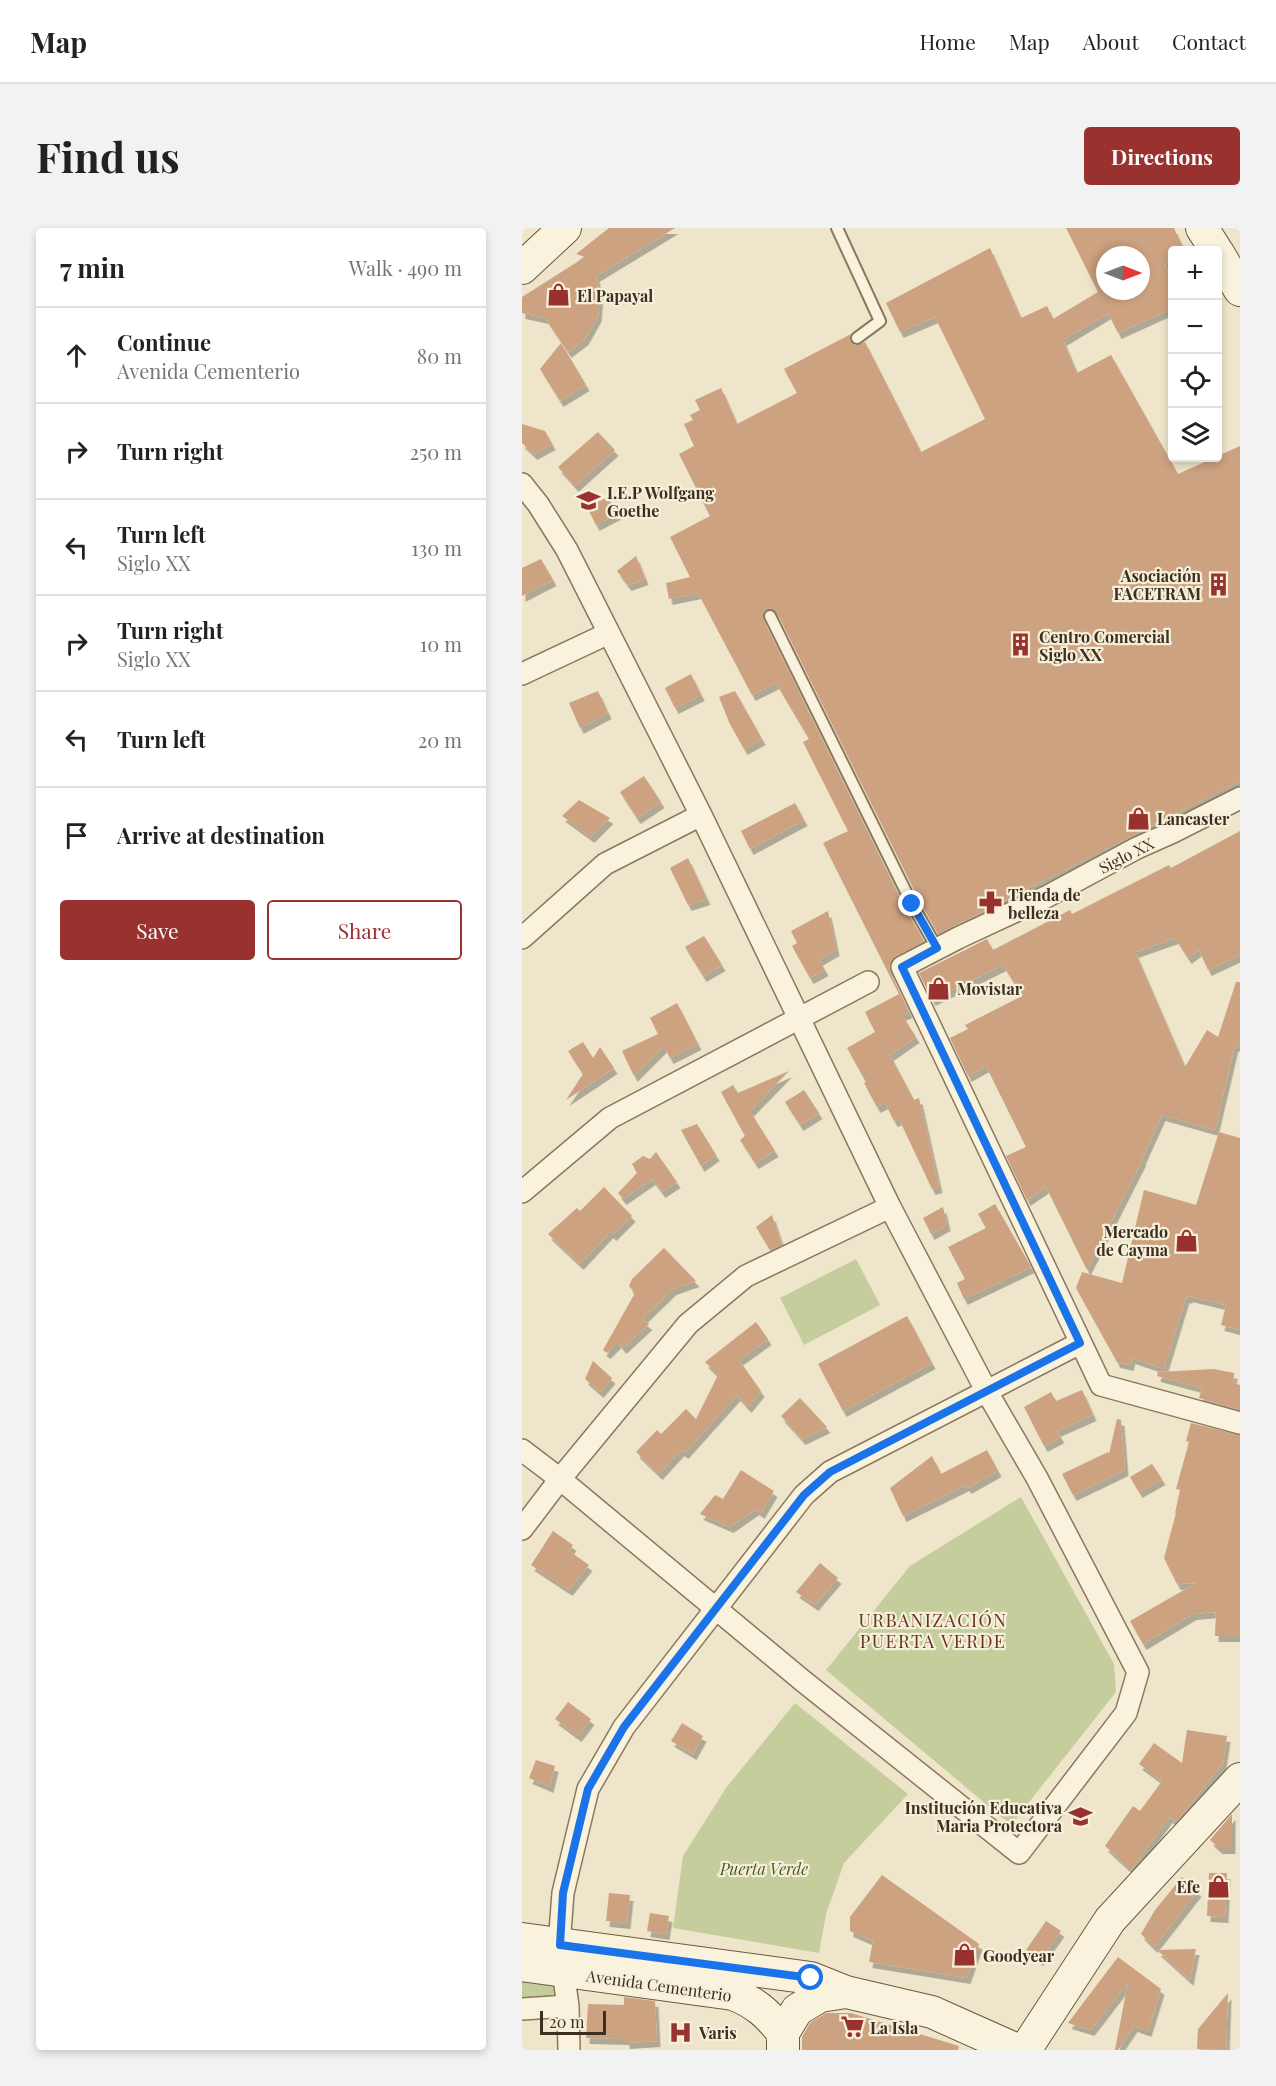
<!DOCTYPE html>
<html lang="en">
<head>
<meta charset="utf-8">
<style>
	:root { --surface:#fff; --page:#f2f2f2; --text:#222; --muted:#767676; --line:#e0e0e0; --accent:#99322f }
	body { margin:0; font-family:"Playfair Display",serif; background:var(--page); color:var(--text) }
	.controls { position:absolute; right:18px; top:18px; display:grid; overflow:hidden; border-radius:6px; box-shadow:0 3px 9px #0003 }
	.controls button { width:54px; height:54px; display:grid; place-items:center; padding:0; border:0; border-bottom:2px solid var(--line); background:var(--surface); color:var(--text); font:30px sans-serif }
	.compass { position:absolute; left:574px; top:18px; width:54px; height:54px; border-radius:50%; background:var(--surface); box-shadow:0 3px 9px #0003; rotate:90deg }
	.scale { position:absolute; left:18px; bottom:15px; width:66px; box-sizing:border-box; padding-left:6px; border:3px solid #3c2f21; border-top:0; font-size:16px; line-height:21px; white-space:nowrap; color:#3c2f21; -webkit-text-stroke:4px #f6efd9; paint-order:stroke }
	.stop { position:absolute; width:18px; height:18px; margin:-14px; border:4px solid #1a73e8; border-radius:50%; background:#fff }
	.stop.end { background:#1a73e8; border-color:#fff; box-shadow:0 2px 6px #0008 }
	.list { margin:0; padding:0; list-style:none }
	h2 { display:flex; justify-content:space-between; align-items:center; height:78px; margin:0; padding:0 24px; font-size:26px }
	h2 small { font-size:20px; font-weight:400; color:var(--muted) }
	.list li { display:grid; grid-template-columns:39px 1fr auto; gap:18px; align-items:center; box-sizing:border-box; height:96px; padding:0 24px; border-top:2px solid var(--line) }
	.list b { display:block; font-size:22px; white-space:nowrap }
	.list p { margin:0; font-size:20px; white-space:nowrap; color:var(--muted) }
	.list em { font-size:20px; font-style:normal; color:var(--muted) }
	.actions { display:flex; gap:12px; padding:18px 24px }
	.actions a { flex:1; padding:14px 0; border:2px solid var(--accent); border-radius:6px; text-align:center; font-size:21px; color:var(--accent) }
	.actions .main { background:var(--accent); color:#fff }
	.icon { flex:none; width:33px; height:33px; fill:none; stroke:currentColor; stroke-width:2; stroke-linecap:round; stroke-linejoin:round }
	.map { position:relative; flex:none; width:718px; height:1822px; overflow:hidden; border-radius:6px }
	header { display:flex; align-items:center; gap:36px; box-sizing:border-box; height:84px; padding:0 30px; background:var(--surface); border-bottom:2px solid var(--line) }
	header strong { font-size:28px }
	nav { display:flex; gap:33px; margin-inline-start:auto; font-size:21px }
	.intro { display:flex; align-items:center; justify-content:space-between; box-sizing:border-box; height:144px; padding:0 36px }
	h1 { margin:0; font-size:42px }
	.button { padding:15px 27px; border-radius:6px; background:var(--accent); color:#fff; font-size:21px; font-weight:700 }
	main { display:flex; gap:36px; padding:0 36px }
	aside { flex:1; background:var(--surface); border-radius:6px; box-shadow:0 3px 9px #0003 }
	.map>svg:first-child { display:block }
	.green { fill:#c6cd9d }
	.building { fill:#cca280; fill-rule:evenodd; filter:url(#shadow) }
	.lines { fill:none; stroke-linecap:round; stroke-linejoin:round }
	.lane-casing { stroke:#8b785e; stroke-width:14 }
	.street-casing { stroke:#8b785e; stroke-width:24 }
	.secondary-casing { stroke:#6d5941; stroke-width:34 }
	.lane { stroke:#f9f2dd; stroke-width:10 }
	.street { stroke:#f9f2dd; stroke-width:21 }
	.secondary { stroke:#f9f2dd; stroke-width:32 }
	.route { stroke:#1a73e8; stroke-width:8 }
	.labels { text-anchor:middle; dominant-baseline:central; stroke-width:4.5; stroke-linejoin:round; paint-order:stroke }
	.poi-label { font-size:16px; font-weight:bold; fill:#3c2f21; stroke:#f6efd9; text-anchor:start }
	.street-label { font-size:16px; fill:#3c2f21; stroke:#f6efd9 }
	.park-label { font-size:16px; font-style:italic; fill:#4a5828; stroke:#f6efd9 }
	.neighbourhood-label { font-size:18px; letter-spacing:1.5px; fill:#683221; stroke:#f6efd9 }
</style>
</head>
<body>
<header>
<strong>Map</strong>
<nav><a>Home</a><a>Map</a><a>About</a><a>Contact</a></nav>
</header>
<div class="intro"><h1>Find us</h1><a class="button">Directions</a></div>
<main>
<aside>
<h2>7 min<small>Walk · 490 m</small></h2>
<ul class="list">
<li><svg class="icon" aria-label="ahead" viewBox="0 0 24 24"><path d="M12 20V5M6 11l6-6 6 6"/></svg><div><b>Continue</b><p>Avenida Cementerio</p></div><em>80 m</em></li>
<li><svg class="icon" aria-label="right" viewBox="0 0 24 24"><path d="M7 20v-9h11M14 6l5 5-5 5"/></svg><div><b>Turn right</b></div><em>250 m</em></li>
<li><svg class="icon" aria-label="left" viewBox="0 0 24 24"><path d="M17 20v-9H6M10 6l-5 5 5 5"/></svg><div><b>Turn left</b><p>Siglo XX</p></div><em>130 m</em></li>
<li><svg class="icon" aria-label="right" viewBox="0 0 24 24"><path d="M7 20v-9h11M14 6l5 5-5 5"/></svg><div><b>Turn right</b><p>Siglo XX</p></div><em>10 m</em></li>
<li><svg class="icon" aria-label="left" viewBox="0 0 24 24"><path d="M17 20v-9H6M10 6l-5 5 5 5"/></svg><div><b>Turn left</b></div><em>20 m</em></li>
<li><svg class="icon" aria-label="arrive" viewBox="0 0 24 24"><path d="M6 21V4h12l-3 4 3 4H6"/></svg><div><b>Arrive at destination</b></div></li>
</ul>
<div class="actions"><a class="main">Save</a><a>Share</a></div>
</aside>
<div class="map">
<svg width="718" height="1822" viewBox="0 0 718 1822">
	<defs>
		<filter id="shadow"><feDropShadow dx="3.5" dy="6" stdDeviation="0" flood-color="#0004"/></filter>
	</defs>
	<rect width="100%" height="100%" fill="#eee5ca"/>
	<path class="green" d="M334 1031 358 1077 282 1117 258 1070Z
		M499 1269 592 1436 594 1464 489 1597 304 1442 388 1338Z
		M273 1475 386 1566 322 1635 304 1686 297 1725 151 1700 161 1628 204 1560Z
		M0 1743 35 1748 33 1769 0 1771Z"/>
	<path class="building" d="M87 0H153L74 48 78 66 76 88 63 111 46 124 23 90 0 85V69L63 29 54 26Z
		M544 0H652L662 22H651V31L643 36 651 60V80L596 105 586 85 541 112 555 145 589 127 656 246 718 218V553L416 706 397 672 255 385 249 381 242 383 241 391 383 680 402 713 374 728 367 738 368 744 387 784 380 787 394 809 368 827 392 872 397 870 417 959 410 961 377 891 372 893 363 875 355 879 342 855 344 854 325 820 353 804 343 784 377 766 301 615 326 603 281 514 287 511 254 455 230 467 176 365 147 371 144 355 168 349 148 309 188 288 157 226 172 218 162 196 171 192 168 187 178 182 173 172 199 160 215 196 275 165 262 141 329 106 328 111 332 117H336L343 114 399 224 463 191 413 89 378 104 364 75 468 20 499 90 525 78 531 91 576 64ZM583 27H619V63H583Z
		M39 115 64 157 38 173 18 141Z
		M0 196 23 203 30 216 12 226 0 215Z
		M76 204 93 222 53 258 36 239Z
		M86 269 95 286 74 297 65 279Z
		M114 328 123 351 106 357 95 343Z
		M19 331 31 352 0 368V340Z
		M169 446 179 467 153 480 143 460Z
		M76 463 86 485 58 500 47 475Z
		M213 463 240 511 222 521 207 494 197 469Z
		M122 548 139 574 115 590 98 564Z
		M57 572 88 590 69 609 40 588Z
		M273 575 282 592 228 621 219 603Z
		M718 603V727L686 742 677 722 666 730 653 710 613 724 663 839 685 802 696 809 714 754H718V819L713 817 693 902 640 887 620 931H621L565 1042 524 959 505 972 484 928 504 919 464 838 446 848 428 810 446 801 443 797 500 768 481 737 410 772 397 745 465 711 471 722 548 682 550 686 647 637 649 640Z
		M166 630 185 671 166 677 148 640Z
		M306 683 314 722 297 732 303 742 288 750 270 718 275 715 269 703Z
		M182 708 200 737 181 748 163 719Z
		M155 775 176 816 148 830 142 818 112 848 100 823 136 806 128 790Z
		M61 814 71 830 78 819 92 840 44 872 61 846 46 823Z
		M267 843 228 883 253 923 233 935 218 912 223 908 199 864 211 857 216 865Z
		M282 862 297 885 278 897 263 874Z
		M175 896 194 927 179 938 159 902Z
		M697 904 718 910V1102L699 1097 704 1077 667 1068V1070L664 1069 642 1141 610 1130 608 1137 595 1134 554 1060 560 1044 600 1055 622 962 674 977Z
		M134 924 155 954 140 964 130 951 101 971 96 965 115 945 110 936 121 928 128 931Z
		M82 959 110 988 91 1007 88 1004 58 1036 26 1006 55 980 58 983Z
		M473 976 509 1039 442 1071 435 1055 443 1051 426 1019 464 1000 456 986Z
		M421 979 425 997 409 1006 401 990Z
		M250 987 260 1017 248 1022 234 999Z
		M142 1020 174 1053 151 1061 120 1091 127 1096 101 1120 96 1114 85 1125 81 1122 113 1065 107 1058 110 1051Z
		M385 1088 410 1135 321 1183 296 1136Z
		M234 1094 246 1111 217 1132 239 1163 226 1179 215 1167 163 1225 159 1222 137 1246 114 1224 135 1202 139 1206 164 1181 174 1191 196 1147 183 1134Z
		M71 1133 90 1150 78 1164 63 1151Z
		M692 1141 712 1145 711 1155 718 1157V1182L677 1170 680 1160 635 1148 636 1144Z
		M560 1162 571 1187 535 1203 539 1209 522 1218 502 1179 529 1164 534 1173Z
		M278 1170 305 1199 280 1211 259 1188Z
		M595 1191 599 1192 603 1242 551 1267 540 1246 586 1224 587 1226Z
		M669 1195 718 1207V1408H693L694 1384 671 1386 621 1416 608 1393 674 1355 655 1356 642 1330 654 1285H653L658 1262 654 1261 667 1214 664 1213Z
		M465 1222 476 1243 446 1260 444 1257 381 1288 368 1260 410 1228 419 1246Z
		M630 1236 640 1251 617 1264 608 1249Z
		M219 1242 252 1263 239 1285 234 1281 208 1299 178 1286 193 1267 201 1271Z
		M31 1303 51 1317 47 1323 67 1337 47 1362 9 1337Z
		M298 1335 316 1350 293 1377 274 1364Z
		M46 1474 69 1491 56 1508 33 1491Z
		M160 1495 181 1508 171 1526 149 1513Z
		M665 1502 705 1508 701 1535 654 1594 647 1589 609 1642 583 1618 611 1578 618 1583 640 1553 617 1536 632 1515 660 1535Z
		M14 1532 33 1538 28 1559 7 1550Z
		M710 1586V1620H697L688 1612Z
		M687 1645H705L703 1689 685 1688Z
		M360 1647 457 1716 445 1750 347 1734 351 1713 328 1703V1689Z
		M660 1649 676 1663 632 1719 619 1706 633 1682Z
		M87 1665 108 1667 105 1695 84 1693Z
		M128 1685 147 1688 144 1706 125 1703Z
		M524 1693 539 1703 518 1732 504 1722Z
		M674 1721 668 1752 635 1722Z
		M596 1729 639 1761 626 1803 612 1798 596 1822H593L606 1754 569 1802 546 1795Z
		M706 1765 704 1822 675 1821 676 1801Z
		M102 1769 133 1773 135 1813 104 1815V1811L64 1810 66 1776 102 1777Z
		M304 1785H329L437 1818 436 1822H280V1809L288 1795Z"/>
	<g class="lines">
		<defs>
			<path id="lane" d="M315 0 358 93 335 110
				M248 388 390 676 415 720"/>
			<path id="street" d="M0 256 16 276 45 322 179 587 368 979 465 1164 515 1250 616 1444 604 1485 497 1625 281 1453 38 1251 0 1222
				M0 446 87 405
				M718 570 651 604 615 620 526 668 436 710 380 739 579 1157 718 1195
				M0 710 83 636 179 587
				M0 964 88 890 346 754
				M0 1301 38 1251 166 1096 224 1048 368 979
				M37 1717 41 1665 66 1561 102 1499 282 1267 308 1244 558 1115
				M41 1743 46 1778 47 1822
				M0 1781 46 1778"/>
			<path id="secondary" d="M680 0 694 22
				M696 25 718 62
				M0 40 43 0
				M0 1711 289 1750 324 1764 410 1784 495 1822
				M0 1737 211 1766C234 1775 245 1785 261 1805
				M261 1822V1805L275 1782 298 1768 324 1764
				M503 1822 588 1692 718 1551"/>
		</defs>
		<use href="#lane" class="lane-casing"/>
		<use href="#street" class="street-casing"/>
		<use href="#secondary" class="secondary-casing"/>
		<use href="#lane" class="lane"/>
		<use href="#street" class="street"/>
		<use href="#secondary" class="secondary"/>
	</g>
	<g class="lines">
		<path class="route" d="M289 1750 38 1717 41 1665 66 1561 102 1499 282 1267 308 1244 558 1115 380 739 415 720 390 676"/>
	</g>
	<defs>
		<symbol id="shop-bare" viewBox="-9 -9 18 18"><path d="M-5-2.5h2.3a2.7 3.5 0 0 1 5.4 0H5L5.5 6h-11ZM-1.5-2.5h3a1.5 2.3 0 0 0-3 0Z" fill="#99322f" stroke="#f6efd9" stroke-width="2.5" paint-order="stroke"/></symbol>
		<symbol id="school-bare" viewBox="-9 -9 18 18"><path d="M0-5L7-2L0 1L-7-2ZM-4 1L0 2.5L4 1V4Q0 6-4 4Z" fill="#99322f" stroke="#f6efd9" stroke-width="2.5" paint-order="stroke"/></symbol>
		<symbol id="building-bare" viewBox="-9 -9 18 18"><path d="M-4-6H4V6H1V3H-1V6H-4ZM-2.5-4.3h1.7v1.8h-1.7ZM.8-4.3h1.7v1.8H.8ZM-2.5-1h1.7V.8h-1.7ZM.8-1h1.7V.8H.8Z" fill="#99322f" stroke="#f6efd9" stroke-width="2.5" paint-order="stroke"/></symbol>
		<symbol id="pharmacy-bare" viewBox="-9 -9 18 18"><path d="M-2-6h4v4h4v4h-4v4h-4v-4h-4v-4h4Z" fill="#99322f" stroke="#f6efd9" stroke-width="2.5" paint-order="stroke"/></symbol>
		<symbol id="supermarket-bare" viewBox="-9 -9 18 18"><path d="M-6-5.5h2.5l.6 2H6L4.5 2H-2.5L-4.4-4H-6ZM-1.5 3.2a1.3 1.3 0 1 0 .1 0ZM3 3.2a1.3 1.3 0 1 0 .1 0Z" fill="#99322f" stroke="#f6efd9" stroke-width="2.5" paint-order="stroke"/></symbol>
		<symbol id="hospital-bare" viewBox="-9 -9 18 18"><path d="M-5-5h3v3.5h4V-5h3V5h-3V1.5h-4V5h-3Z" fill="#99322f" stroke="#f6efd9" stroke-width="2.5" paint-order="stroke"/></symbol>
	</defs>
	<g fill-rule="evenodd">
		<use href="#shop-bare" x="20" y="50" width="33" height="33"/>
		<use href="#school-bare" x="50" y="256" width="33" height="33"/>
		<use href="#building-bare" x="680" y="340" width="33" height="33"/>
		<use href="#building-bare" x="482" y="400" width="33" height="33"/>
		<use href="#shop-bare" x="600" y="574" width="33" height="33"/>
		<use href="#pharmacy-bare" x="452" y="658" width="33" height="33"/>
		<use href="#shop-bare" x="400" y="744" width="33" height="33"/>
		<use href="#shop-bare" x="648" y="996" width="33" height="33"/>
		<use href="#school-bare" x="542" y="1572" width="33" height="33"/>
		<use href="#shop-bare" x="680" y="1642" width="33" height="33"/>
		<use href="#shop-bare" x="426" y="1710" width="33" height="33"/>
		<use href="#supermarket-bare" x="314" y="1782" width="33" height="33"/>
		<use href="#hospital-bare" x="142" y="1788" width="33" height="33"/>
	</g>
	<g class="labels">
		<g class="poi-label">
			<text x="55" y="67">El Papayal</text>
			<text x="85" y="264">I.E.P Wolfgang<tspan x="85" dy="18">Goethe</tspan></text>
			<text x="679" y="347" text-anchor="end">Asociación<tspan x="679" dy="18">FACETRAM</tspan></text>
			<text x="517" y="408">Centro Comercial<tspan x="517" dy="18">Siglo XX</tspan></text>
			<text x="635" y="590">Lancaster</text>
			<text x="486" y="666">Tienda de<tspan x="486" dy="18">belleza</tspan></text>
			<text x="435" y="760">Movistar</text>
			<text x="646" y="1003" text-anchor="end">Mercado<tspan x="646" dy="18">de Cayma</tspan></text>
			<text x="540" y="1579" text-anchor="end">Institución Educativa<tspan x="540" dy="18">Maria Protectora</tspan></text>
			<text x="678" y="1658" text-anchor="end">Efe</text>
			<text x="461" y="1727">Goodyear</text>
			<text x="348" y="1799">La Isla</text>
			<text x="177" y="1804">Varis</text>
		</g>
		<g class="street-label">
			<text transform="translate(604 627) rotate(-27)">Siglo XX</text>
			<text transform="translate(137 1757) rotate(8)">Avenida Cementerio</text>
		</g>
		<g class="park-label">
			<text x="242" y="1640">Puerta Verde</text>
		</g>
		<g class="neighbourhood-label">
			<text x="411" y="1392">URBANIZACIÓN<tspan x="411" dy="21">PUERTA VERDE</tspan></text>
		</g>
	</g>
</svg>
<div class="controls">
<button>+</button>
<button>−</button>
<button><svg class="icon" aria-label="locate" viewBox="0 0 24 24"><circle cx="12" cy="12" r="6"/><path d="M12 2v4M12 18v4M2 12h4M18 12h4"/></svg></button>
<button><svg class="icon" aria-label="layers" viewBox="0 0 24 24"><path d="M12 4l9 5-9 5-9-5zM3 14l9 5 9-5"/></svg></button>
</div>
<svg class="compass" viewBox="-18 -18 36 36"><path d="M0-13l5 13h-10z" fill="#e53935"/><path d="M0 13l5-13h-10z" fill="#767676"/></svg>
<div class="scale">20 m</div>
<div class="stop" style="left:289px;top:1750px"></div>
<div class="stop end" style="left:390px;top:676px"></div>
</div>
</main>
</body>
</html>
